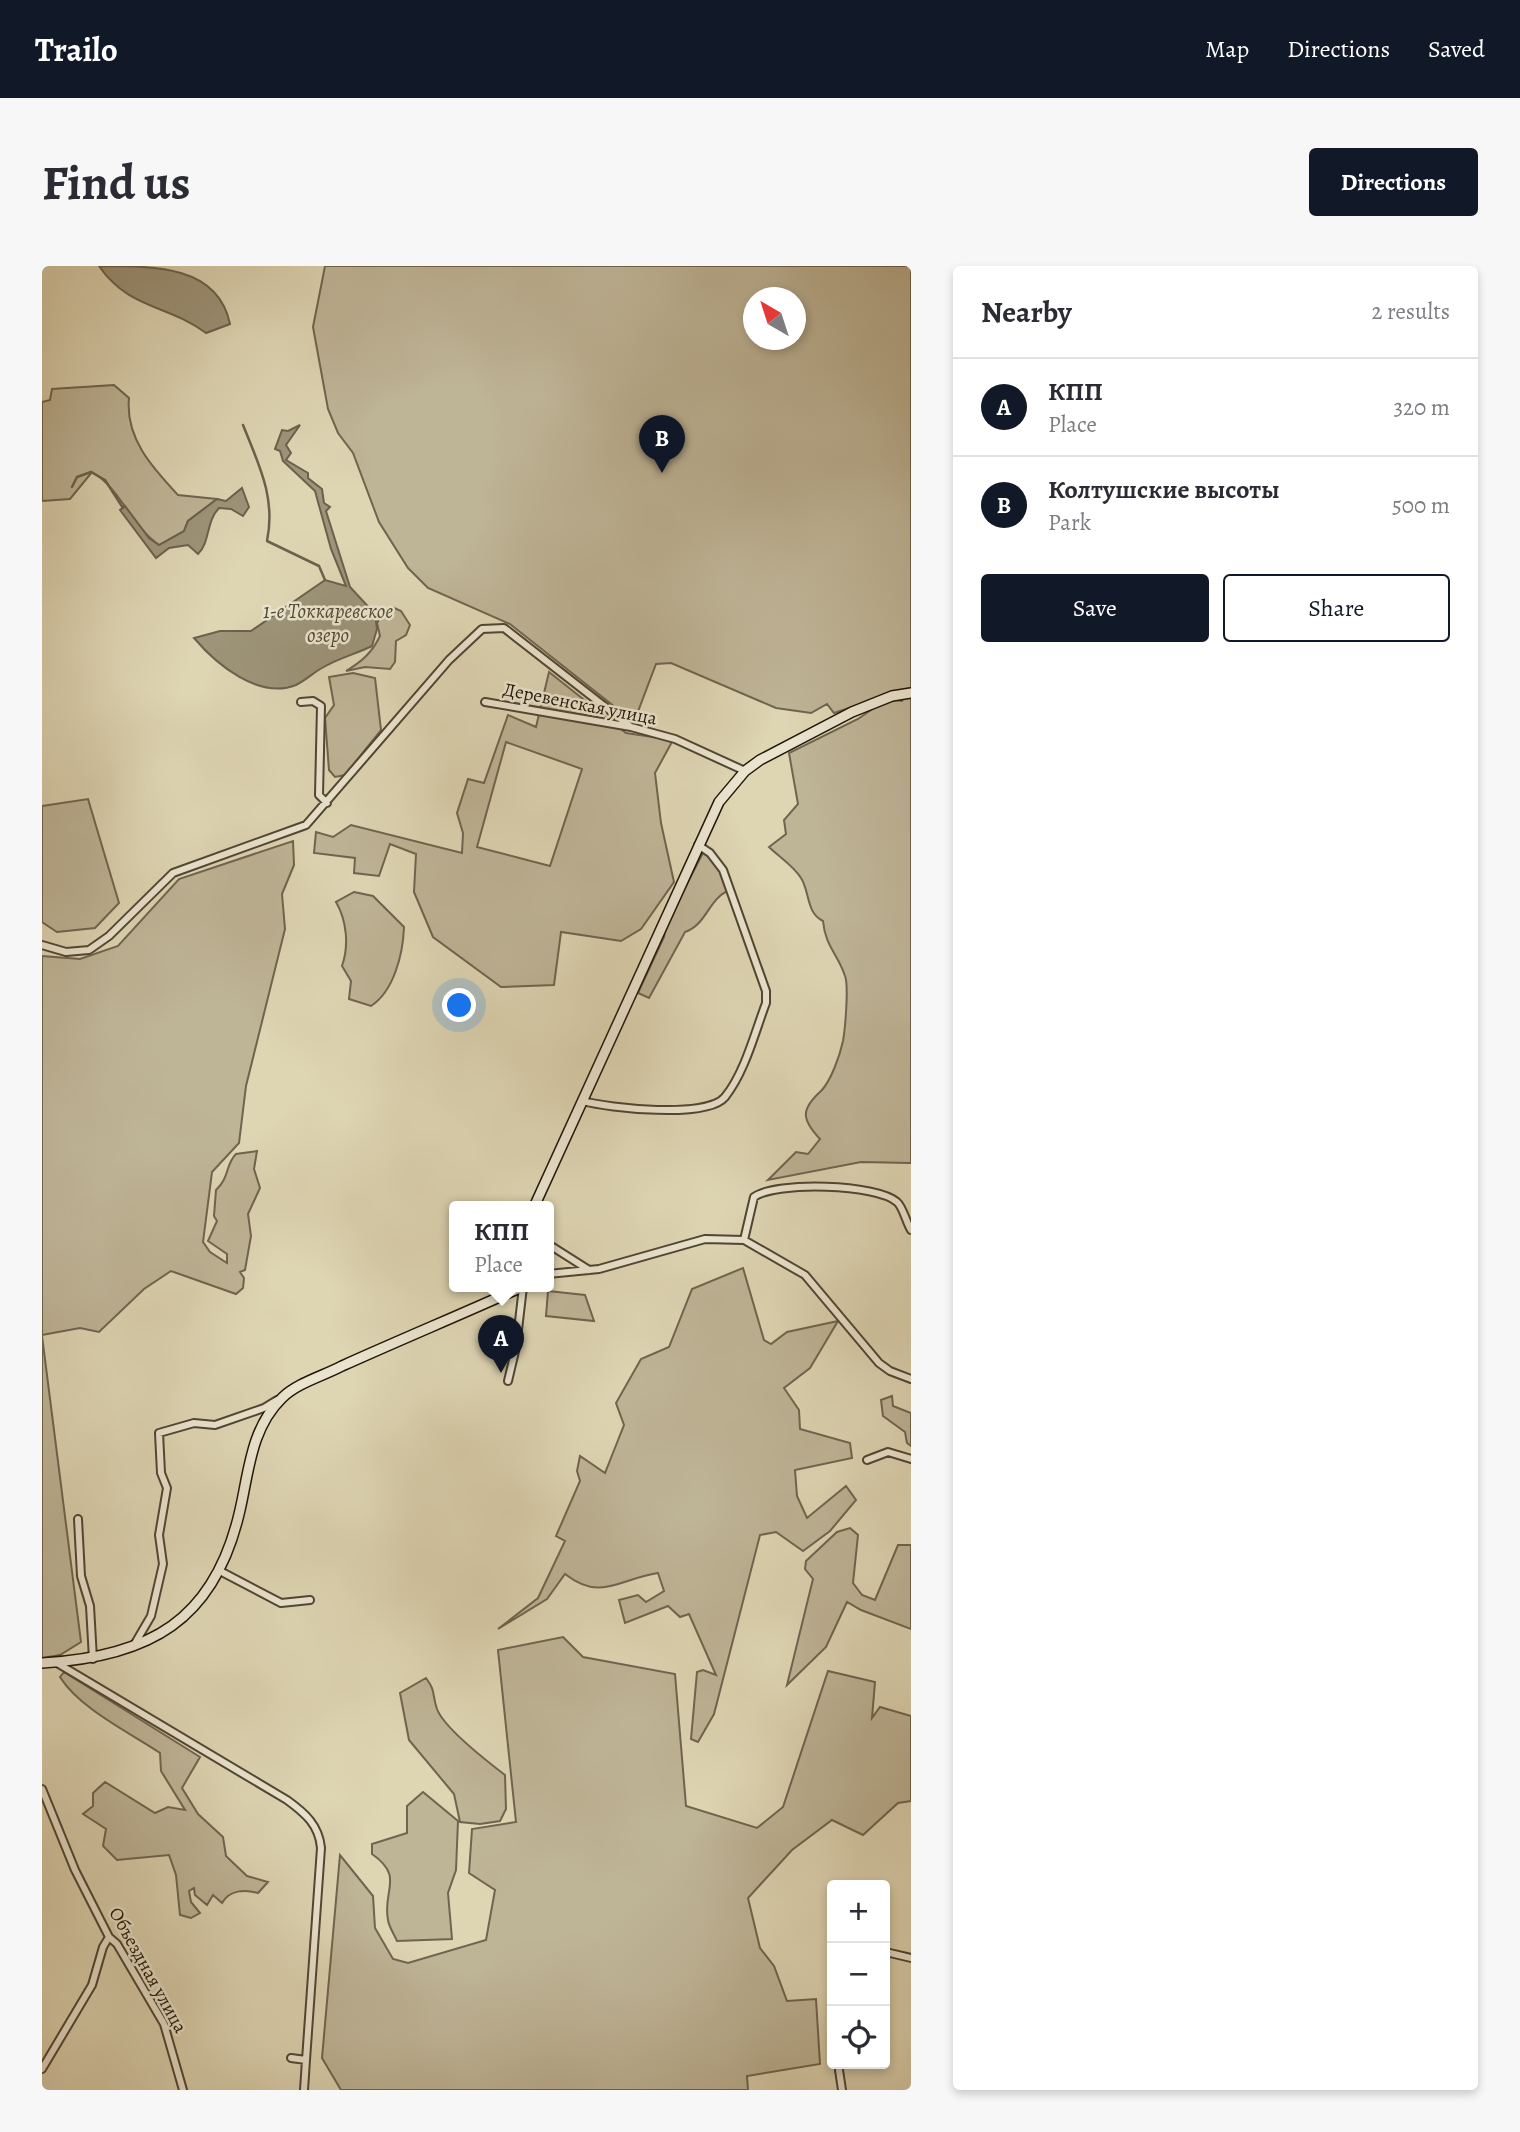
<!DOCTYPE html>
<html lang="en">
<head>
<meta charset="utf-8">
<style>
	:root { --surface:#fff; --page:#f7f7f7; --text:#2b2b33; --muted:#7c7c81; --line:#e1e1e2; --accent:#111827 }
	body { margin:0; font-family:Alegreya,serif; background:var(--page); color:var(--text) }
	.controls { position:absolute; right:21px; bottom:21px; display:grid; overflow:hidden; border-radius:7px; box-shadow:0 4px 10px #0003 }
	.controls button { width:63px; height:63px; display:grid; place-items:center; padding:0; border:0; border-bottom:2px solid var(--line); background:var(--surface); color:var(--text); font:35px sans-serif }
	.compass { position:absolute; left:701px; top:21px; width:63px; height:63px; border-radius:50%; background:var(--surface); box-shadow:0 4px 10px #0003; rotate:321deg }
	.you { position:absolute; left:418px; top:740px; width:24px; height:24px; margin:-18px; border:5px solid #fff; border-radius:50%; background:#1a73e8; box-shadow:0 0 0 10px #1a73e833 }
	.badge { display:grid; place-items:center; width:46px; height:46px; border-radius:50%; background:var(--accent); color:#fff; font-size:23px; font-weight:700 }
	.pin { position:absolute; translate:-50% -58px; filter:drop-shadow(0 2px 4px #0008) }
	.pin::after { content:''; position:absolute; top:37px; width:24px; height:21px; background:inherit; clip-path:polygon(0 0,100% 0,50% 100%) }
	.popup { position:absolute; left:407px; top:935px; width:105px; height:91px; box-sizing:border-box; display:grid; place-content:center; border-radius:7px; background:var(--surface); filter:drop-shadow(0 2px 5px #0005); font-size:23px; white-space:nowrap; color:var(--muted) }
	.popup b { font-size:26px; color:var(--text) }
	.popup::after { content:''; position:absolute; left:50%; top:100%; margin-left:-14px; border:14px solid transparent; border-top-color:var(--surface) }
	.list { margin:0; padding:0; list-style:none }
	h2 { display:flex; justify-content:space-between; align-items:center; height:91px; margin:0; padding:0 28px; font-size:30px }
	h2 small { font-size:23px; font-weight:400; color:var(--muted) }
	.list li { display:grid; grid-template-columns:46px 1fr auto; gap:21px; align-items:center; box-sizing:border-box; height:98px; padding:0 28px; border-top:2px solid var(--line) }
	.list b { display:block; font-size:26px; white-space:nowrap }
	.list p { margin:0; font-size:23px; white-space:nowrap; color:var(--muted) }
	.list em { font-size:23px; font-style:normal; color:var(--muted) }
	.actions { display:flex; gap:14px; padding:21px 28px }
	.actions a { flex:1; padding:16px 0; border:2px solid var(--accent); border-radius:7px; text-align:center; font-size:24px; color:var(--accent) }
	.actions .main { background:var(--accent); color:#fff }
	.icon { flex:none; width:38px; height:38px; fill:none; stroke:currentColor; stroke-width:2; stroke-linecap:round; stroke-linejoin:round }
	.map { position:relative; flex:none; width:869px; height:1824px; overflow:hidden; border-radius:7px }
	header { display:flex; align-items:center; gap:42px; box-sizing:border-box; height:98px; padding:0 35px; background:var(--accent); color:#fff }
	header strong { font-size:33px }
	nav { display:flex; gap:38px; margin-inline-start:auto; font-size:24px }
	.intro { display:flex; align-items:center; justify-content:space-between; box-sizing:border-box; height:168px; padding:0 42px }
	h1 { margin:0; font-size:49px }
	.button { padding:18px 32px; border-radius:7px; background:var(--accent); color:#fff; font-size:24px; font-weight:700 }
	main { display:flex; gap:42px; padding:0 42px }
	aside { flex:1; background:var(--surface); border-radius:7px; box-shadow:0 4px 10px #0003 }
	.map>svg:first-child { display:block }
	.green { fill:#beb496; stroke:#6f644f; stroke-width:2; fill-rule:evenodd }
	.water { fill:#9d9479; stroke:#6b614c; stroke-width:2 }
	.lines { fill:none; stroke-linecap:round; stroke-linejoin:round }
	.stream { stroke:#6b614c; stroke-width:2.5 }
	.street-casing { stroke:#504533; stroke-width:10 }
	.secondary-casing { stroke:#201508; stroke-width:12 }
	.street { stroke:#eae4ce; stroke-width:6 }
	.secondary { stroke:#eae4ce; stroke-width:9 }
	.labels { text-anchor:middle; dominant-baseline:central; stroke-width:5; stroke-linejoin:round; paint-order:stroke }
	.street-label { font-size:19px; fill:#201508; stroke:#eae4ce }
	.water-label { font-size:21px; font-style:italic; fill:#524835; stroke:#eae4ce }
</style>
</head>
<body>
<header>
<strong>Trailo</strong>
<nav><a>Map</a><a>Directions</a><a>Saved</a></nav>
</header>
<div class="intro"><h1>Find us</h1><a class="button">Directions</a></div>
<main>
<div class="map">
<svg width="869" height="1824" viewBox="0 0 869 1824">
	<rect width="100%" height="100%" fill="#ded5b3"/>
	<filter id="stains"><feTurbulence type="fractalNoise" baseFrequency=".00286" numOctaves="4"/><feColorMatrix values="0 0 0 0 .2 0 0 0 0 .09 0 0 0 0 .02 0 0 0 .5 -.17"/></filter>
	<radialGradient id="worn" r=".72"><stop offset=".6" stop-color="#630" stop-opacity="0"/><stop offset="1" stop-color="#630" stop-opacity=".3"/></radialGradient>
	<path class="green" d="M283 0H869V422L864 431H869V897L819 896 726 914 754 886 766 888 778 873C759 853 759 843 779 825 789 815 798 789 801 775 803 764 807 720 803 710 797 690 783 680 781 655 764 647 768 626 759 612 752 600 736 590 727 581L744 568 742 554 756 538 747 487 816 453 845 433 860 435 865 423 792 447 785 438 769 447 734 442 629 397 614 398 592 456 468 358 386 322 366 302 337 256 311 187 296 167 286 143 271 61ZM712 32H754V74H712Z
		M72 119 87 132C83 172 110 201 136 229L175 233 146 255 142 265 117 279C89 260 79 223 50 206L28 233 0 235V136L8 134 10 123Z
		M350 341 359 345 368 359 364 369 354 375 353 396 348 403 323 401 304 405C319 396 330 387 338 370L335 357 342 346Z
		M507 406 584 467 631 474 613 507 619 557 632 616 599 663 579 675 519 666 512 719 459 721 391 671 372 626 374 588 348 578 337 610 312 607 313 592 272 587 274 566 291 571 309 559 420 587 421 567 415 547 426 513 442 517 466 449 494 461ZM464 476 540 503 508 600 435 581Z
		M311 407 333 412 339 464 303 509 293 511 287 504 283 452 292 439 287 411Z
		M46 533 77 637 53 662 15 666 0 656V540Z
		M251 575 252 599 240 628 243 663 204 820 197 877 170 906 161 976 168 986 185 997V988L166 975 175 955 172 950 174 924C188 911 183 899 194 888L215 885 212 903 218 922 206 948 209 970 203 1004 198 1006 202 1012 201 1022 194 1028 129 1005 102 1023 57 1066 38 1062 0 1069V690L38 693 76 680 137 613Z
		M662 585 678 606 685 625C666 635 664 659 643 666L607 732 596 727 622 671 625 656Z
		M312 626 331 630 362 661C361 688 352 725 329 740L307 733 309 715 300 700C307 680 305 655 294 636Z
		M701 1002 722 1074 729 1078 745 1066 796 1055 768 1102 742 1122 757 1144 758 1163 808 1177 810 1192 753 1204 755 1230 765 1252 804 1220 814 1234 788 1265 761 1285 734 1266 718 1269 672 1448 656 1476 649 1473 655 1406 661 1404 674 1409 647 1348 638 1351 626 1340 583 1357 577 1334 596 1329 604 1336 622 1325 616 1307C576 1313 559 1336 523 1308L505 1333 456 1363 496 1332 523 1275 514 1270 538 1215 535 1205 538 1190 563 1207 582 1159 574 1137 599 1093 627 1081 650 1023Z
		M506 1025 543 1029 552 1055 504 1050Z
		M0 1070 39 1376 18 1389 0 1392Z
		M850 1130 851 1140 869 1147V1180L865 1177 863 1166 841 1150 839 1134Z
		M808 1262 816 1269 811 1317 820 1329 833 1334 856 1279H869V1363L819 1344 805 1336 784 1381 745 1419 771 1313 763 1303 764 1295 795 1266Z
		M521 1371 541 1391 633 1408 644 1540 715 1562 741 1541 786 1405 833 1416 830 1452 838 1441 869 1450V1535L856 1537 821 1569 790 1554 750 1584 706 1632 718 1682 732 1700 745 1735 774 1733 778 1798 705 1810 706 1824H299L280 1792 298 1589 331 1630 333 1662 351 1693 366 1697 444 1674 453 1624 427 1607 430 1563 474 1556 456 1384Z
		M22 1406 158 1491 140 1522 156 1548 181 1571 184 1590 205 1610 226 1616 216 1627C203 1623 187 1624 180 1637L171 1629 165 1639 153 1629 152 1622 147 1625 149 1636 158 1647 149 1652 138 1649 134 1609 127 1589 75 1594 61 1580 64 1563 41 1548 51 1540V1527L63 1516 113 1547 126 1541 143 1544 119 1505 118 1487C88 1467 37 1442 18 1411Z
		M384 1412C394 1425 390 1429 395 1443 402 1462 446 1496 463 1509L464 1543 458 1555 438 1558 418 1556 412 1528 367 1474 358 1427Z
		M381 1526 416 1555 414 1604 406 1627 410 1673 355 1675C352 1668 347 1661 346 1654 340 1624 363 1611 330 1588V1578L365 1567V1540Z"/>
	<path class="water" d="M57 0C115 0 176 0 188 58L164 67C127 39 86 43 57 0Z
		M258 159 244 179 249 187 244 194 266 207V212L280 223 282 237 288 241 284 245 308 321 333 348 335 363 330 380C314 388 296 392 280 402 271 407 264 414 254 419 217 434 174 398 152 372L178 365H209L283 314 304 320 289 283 273 225 241 195 238 185 233 183 240 164 246 165Z
		M200 222 207 241 201 250 189 243 177 242C164 255 168 277 156 288L146 279 127 282 114 292 78 244 83 240 107 272 117 279 142 265 146 255 175 233 184 235Z"/>
	<g class="lines">
		<path class="stream" d="M201 159C217 199 234 232 225 275L277 300 283 314
			M30 221 35 211 49 206 63 214 81 242"/>
		<defs>
			<path id="street" d="M259 436 271 435 279 440 277 529 285 537
				M443 436 589 461 633 473 703 505
				M0 679 24 686 47 684 67 670 131 607 264 559 407 394 440 363 462 362 589 461
				M541 835C567 842 665 853 683 831 703 806 713 766 724 737V725L681 604 668 587 656 579
				M702 974 712 931C734 915 835 918 855 936 861 941 864 956 869 964
				M506 978 547 1004
				M506 1008 557 1003 663 973 702 974 763 1009 837 1097 848 1105 869 1113
				M466 1115 474 1081 481 1021
				M825 1194 846 1186 869 1193
				M36 1253 39 1310 48 1340 51 1393
				M178 1305 239 1337 268 1334
				M92 1379 109 1350 121 1298 117 1269 125 1222 119 1207 117 1167 152 1157 173 1159 222 1142 235 1134
				M15 1397 245 1534C263 1547 277 1559 279 1582L264 1794 249 1792
				M0 1523 33 1604 67 1671 75 1678 122 1758 141 1824
				M848 1687 869 1692
				M0 1803 50 1719 61 1681 67 1671
				M797 1804 800 1824
				M262 1824 264 1794"/>
			<path id="secondary" d="M492 941 677 536 703 505 718 494 810 446 850 430 869 427
				M0 1397C107 1391 173 1355 198 1244 207 1205 209 1162 240 1132 255 1117 281 1110 300 1100 360 1073 420 1048 480 1021"/>
		</defs>
		<use href="#street" class="street-casing"/>
		<use href="#secondary" class="secondary-casing"/>
		<use href="#street" class="street"/>
		<use href="#secondary" class="secondary"/>
	</g>
	<g class="labels">
		<g class="street-label">
			<text transform="translate(538 438) rotate(11)">Деревенская улица</text>
			<text transform="translate(106 1704) rotate(61)">Объездная улица</text>
		</g>
		<g class="water-label">
			<text x="286" y="345">1-е Токкаревское<tspan x="286" dy="24">озеро</tspan></text>
		</g>
	</g>
	<rect width="100%" height="100%" filter="url(#stains)"/>
	<rect width="100%" height="100%" fill="url(#worn)"/>
</svg>
<div class="controls">
<button>+</button>
<button>−</button>
<button><svg class="icon" aria-label="locate" viewBox="0 0 24 24"><circle cx="12" cy="12" r="6"/><path d="M12 2v4M12 18v4M2 12h4M18 12h4"/></svg></button>
</div>
<svg class="compass" viewBox="-18 -18 36 36"><path d="M0-13l5 13h-10z" fill="#e53935"/><path d="M0 13l5-13h-10z" fill="#7c7c81"/></svg>
<div class="you"></div>
<div class="pin badge" style="left:459px;top:1107px">A</div>
<div class="popup"><b>КПП</b>Place</div>
<div class="pin badge" style="left:620px;top:207px">B</div>
</div>
<aside>
<h2>Nearby<small>2 results</small></h2>
<ul class="list">
<li><span class="badge">A</span><div><b>КПП</b><p>Place</p></div><em>320 m</em></li>
<li><span class="badge">B</span><div><b>Колтушские высоты</b><p>Park</p></div><em>500 m</em></li>
</ul>
<div class="actions"><a class="main">Save</a><a>Share</a></div>
</aside>
</main>
</body>
</html>
